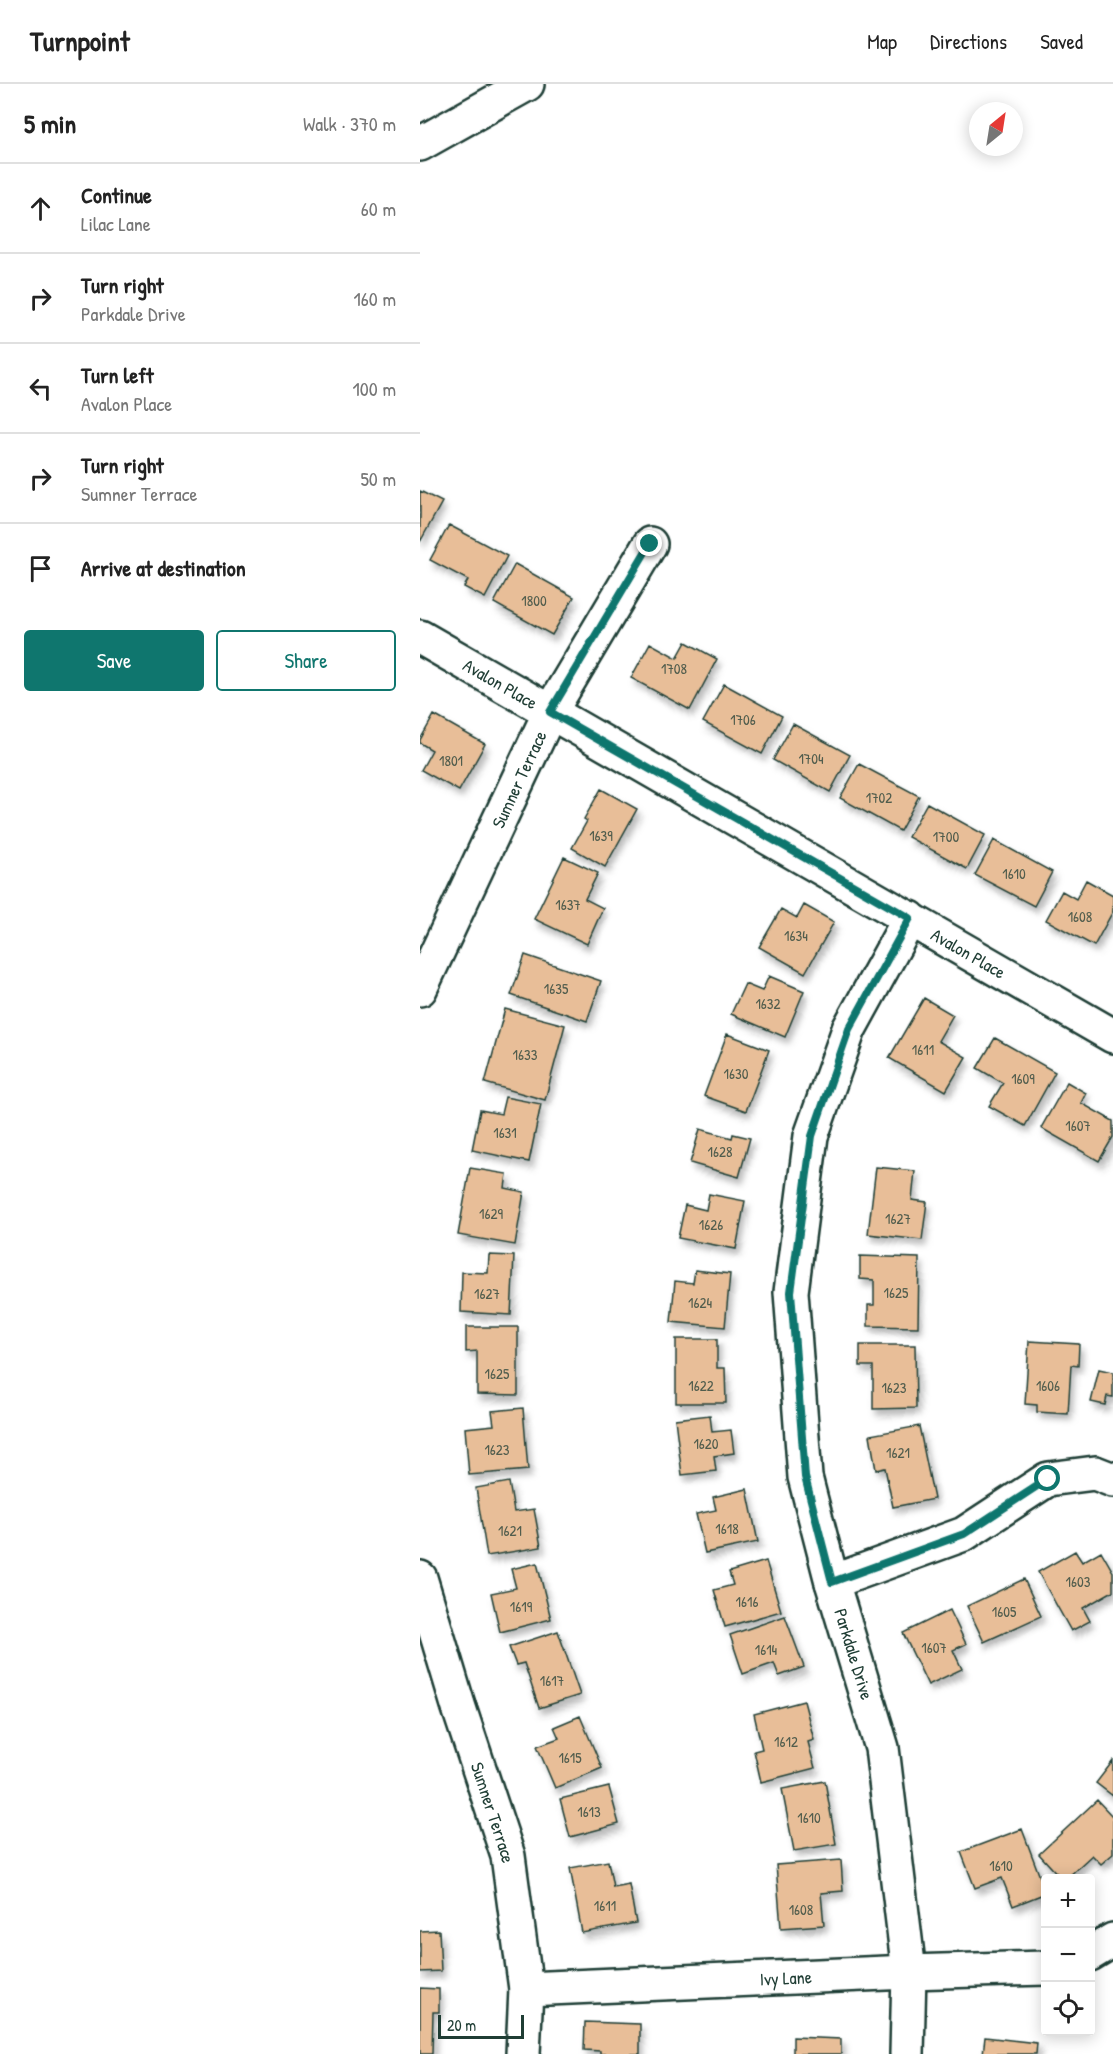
<!DOCTYPE html>
<html lang="en">
<head>
<meta charset="utf-8">
<style>
	:root { --surface:#fff; --page:#f6f6f6; --text:#222; --muted:#767676; --line:#e0e0e0; --accent:#0f766e }
	body { margin:0; font-family:"Patrick Hand",sans-serif; background:var(--page); color:var(--text) }
	.controls { position:absolute; right:18px; bottom:18px; display:grid; overflow:hidden; border-radius:6px; box-shadow:0 3px 15px #0003 }
	.controls button { width:54px; height:54px; display:grid; place-items:center; padding:0; border:0; border-bottom:2px solid var(--line); background:var(--surface); color:var(--text); font:30px sans-serif }
	.compass { position:absolute; left:549px; top:18px; width:54px; height:54px; border-radius:50%; background:var(--surface); box-shadow:0 3px 15px #0003; rotate:30deg }
	.scale { position:absolute; left:18px; bottom:15px; width:86px; box-sizing:border-box; padding-left:6px; border:3px solid #1f3d34; border-top:0; font-size:16px; line-height:21px; white-space:nowrap; color:#1f3d34; -webkit-text-stroke:4px #fff; paint-order:stroke }
	.stop { position:absolute; width:18px; height:18px; margin:-14px; border:4px solid #0f766e; border-radius:50%; background:#fff }
	.stop.end { background:#0f766e; border-color:#fff; box-shadow:0 2px 6px #0008 }
	.list { margin:0; padding:0; list-style:none }
	h2 { display:flex; justify-content:space-between; align-items:center; height:78px; margin:0; padding:0 24px; font-size:26px }
	h2 small { font-size:20px; font-weight:400; color:var(--muted) }
	.list li { display:grid; grid-template-columns:39px 1fr auto; gap:18px; align-items:center; box-sizing:border-box; height:90px; padding:0 24px; border-top:2px solid var(--line) }
	.list b { display:block; font-size:22px; white-space:nowrap }
	.list p { margin:0; font-size:20px; white-space:nowrap; color:var(--muted) }
	.list em { font-size:20px; font-style:normal; color:var(--muted) }
	.actions { display:flex; gap:12px; padding:18px 24px }
	.actions a { flex:1; padding:14px 0; border:2px solid var(--accent); border-radius:6px; text-align:center; font-size:21px; color:var(--accent) }
	.actions .main { background:var(--accent); color:#fff }
	.icon { flex:none; width:33px; height:33px; fill:none; stroke:currentColor; stroke-width:2; stroke-linecap:round; stroke-linejoin:round }
	.map { position:relative; flex:none; width:693px; height:1970px; overflow:hidden }
	header { display:flex; align-items:center; gap:36px; box-sizing:border-box; height:84px; padding:0 30px; background:var(--surface); border-bottom:2px solid var(--line) }
	header strong { font-size:28px }
	nav { display:flex; gap:33px; margin-inline-start:auto; font-size:21px }
	main { display:flex }
	aside { flex:1; background:var(--surface) }
	.map>svg:first-child { display:block }
	.building { fill:#e8be98; stroke:#1f3d34; stroke-width:1.5; filter:url(#shadow) }
	.lines { fill:none; stroke-linecap:round; stroke-linejoin:round }
	.minor-casing { stroke:#1f3d34; stroke-width:38 }
	.secondary-casing { stroke:#1f3d34; stroke-width:38 }
	.minor { stroke:#fff; stroke-width:33 }
	.secondary { stroke:#fff; stroke-width:33 }
	.route { stroke:#0f766e; stroke-width:8 }
	.labels { text-anchor:middle; dominant-baseline:central; stroke-width:6; stroke-linejoin:round; paint-order:stroke }
	.number-label { font-size:15px; fill:#515d4d }
	.street-label { font-size:18px; fill:#1f3d34; stroke:#fff }
</style>
</head>
<body>
<header>
<strong>Turnpoint</strong>
<nav><a>Map</a><a>Directions</a><a>Saved</a></nav>
</header>
<main>
<aside>
<h2>5 min<small>Walk · 370 m</small></h2>
<ul class="list">
<li><svg class="icon" aria-label="ahead" viewBox="0 0 24 24"><path d="M12 20V5M6 11l6-6 6 6"/></svg><div><b>Continue</b><p>Lilac Lane</p></div><em>60 m</em></li>
<li><svg class="icon" aria-label="right" viewBox="0 0 24 24"><path d="M7 20v-9h11M14 6l5 5-5 5"/></svg><div><b>Turn right</b><p>Parkdale Drive</p></div><em>160 m</em></li>
<li><svg class="icon" aria-label="left" viewBox="0 0 24 24"><path d="M17 20v-9H6M10 6l-5 5 5 5"/></svg><div><b>Turn left</b><p>Avalon Place</p></div><em>100 m</em></li>
<li><svg class="icon" aria-label="right" viewBox="0 0 24 24"><path d="M7 20v-9h11M14 6l5 5-5 5"/></svg><div><b>Turn right</b><p>Sumner Terrace</p></div><em>50 m</em></li>
<li><svg class="icon" aria-label="arrive" viewBox="0 0 24 24"><path d="M6 21V4h12l-3 4 3 4H6"/></svg><div><b>Arrive at destination</b></div></li>
</ul>
<div class="actions"><a class="main">Save</a><a>Share</a></div>
</aside>
<div class="map">
<svg width="693" height="1970" viewBox="0 0 693 1970">
	<defs>
		<filter id="shadow"><feDropShadow dx="3.5" dy="6" stdDeviation="3" flood-color="#0004"/></filter>
	</defs>
	<rect width="100%" height="100%" fill="#fff"/>
	<filter id="ink" filterUnits="userSpaceOnUse"><feTurbulence type="fractalNoise" baseFrequency=".0167" numOctaves="2"/><feDisplacementMap in="SourceGraphic" scale="12" xChannelSelector="R" yChannelSelector="G"/><feConvolveMatrix kernelMatrix="1 2 1 2 8 2 1 2 1" color-interpolation-filters="sRGB"/></filter>
	<g filter="url(#ink)">
		<path class="building" d="M0 407 22 418 0 458Z
			M29 441 87 472 65 514 44 503 48 496 10 476Z
			M95 480 154 513 132 551 74 519Z
			M266 558 297 575 270 626 211 594 230 559 257 574Z
			M304 600 362 632 342 670 283 638Z
			M14 631 65 660 39 707 1 686 12 666 0 659V656Z
			M373 640 430 671 410 708 353 676Z
			M439 680 499 712 480 747 420 714Z
			M181 705 217 725 185 783 152 764 167 737 164 735Z
			M507 719 565 751 547 785 488 753Z
			M574 756 632 788 614 822 555 791Z
			M144 773 178 789 165 815 183 824 167 860 114 835Z
			M666 796 693 811V827L674 862 626 836 642 807 656 815Z
			M384 821 414 838 385 889 339 863 361 825 377 834Z
			M105 871 181 897 167 937 91 911Z
			M349 892 384 907 365 953 311 930 325 900 342 907Z
			M504 914 533 931 518 957 546 973 526 1007 469 974Z
			M85 925 145 941 125 1016 65 999Z
			M307 950 349 966 326 1027 284 1012Z
			M575 954 635 988 605 1042 569 1022 583 999 557 984Z
			M647 998 666 1009 661 1019 693 1037V1053L679 1077 621 1044Z
			M85 1013 121 1020 109 1078 52 1066 60 1026 81 1030Z
			M280 1045 312 1054 313 1050 330 1054 319 1093 270 1079Z
			M456 1083 495 1087 492 1116 507 1118 502 1156 448 1150Z
			M50 1084 87 1090 85 1104 104 1108 95 1161 38 1151Z
			M289 1110 325 1117 316 1165 258 1154 265 1121 286 1126Z
			M69 1171 94 1172 91 1231 41 1228 42 1188 68 1189Z
			M440 1172 499 1174 498 1243 448 1242V1221H454V1196L440 1195Z
			M275 1186 310 1190 305 1243 251 1238 255 1197 273 1199Z
			M46 1243H98V1311L57 1310V1267L46 1268Z
			M256 1255H297V1284H305L306 1319H256Z
			M609 1257 659 1260 658 1282 651 1281 648 1330 617 1328V1321L605 1320Z
			M440 1261H495L496 1324 453 1325V1282H440Z
			M679 1285 693 1288V1313L687 1312 685 1321 671 1318Z
			M103 1324 108 1386 49 1391 45 1344 74 1341 72 1327Z
			M290 1331 292 1348 311 1346 314 1369 294 1372 296 1387 262 1391 255 1335Z
			M499 1342 514 1415 473 1423 465 1384 456 1386 450 1351Z
			M89 1398 94 1428 114 1425 121 1463 67 1472 56 1404Z
			M327 1405 338 1458 285 1469 276 1430 296 1426 293 1413Z
			M655 1467 662 1478 681 1467 693 1488V1507L663 1524 670 1537 651 1547 618 1488Z
			M346 1477 361 1527 305 1543 294 1506 313 1501 309 1488Z
			M117 1479 131 1535 80 1548 71 1509 96 1504 91 1485Z
			M604 1495 621 1532 564 1558 547 1522Z
			M530 1526 546 1560 533 1566 542 1585 508 1601 483 1549Z
			M365 1532 384 1583 359 1592 354 1579 323 1590 310 1551Z
			M138 1547 160 1611 119 1624 104 1579 96 1581 89 1563Z
			M384 1617 394 1656 388 1658 395 1684 341 1698 334 1667 342 1665 334 1630Z
			M160 1632 182 1684 135 1704 117 1662 139 1654 134 1643Z
			M693 1677V1712L676 1699Z
			M405 1697 416 1760 374 1767 362 1705Z
			M189 1703 199 1740 150 1753 140 1715Z
			M677 1716 693 1733V1770L681 1780 672 1771 647 1794H641L619 1770Z
			M602 1745 626 1809 593 1822 582 1794 555 1804 541 1768Z
			M421 1776 423 1807 401 1809 404 1841 361 1844 356 1781Z
			M188 1777 193 1803 209 1800 216 1839 162 1849 150 1784Z
			M19 1846 21 1887 0 1888V1847Z
			M0 1904 19 1905V1928H13L12 1970H0Z
			M165 1938 220 1940V1970H180V1967L164 1966Z
			M373 1953 421 1955V1970H373Z
			M565 1953 617 1959 616 1970H563Z"/>
		<g class="lines">
			<defs>
				<g id="minor">
					<path id="s1" d="M0 553 693 952"/>
					<path id="s2" d="M0 905 130 628 230 460"/>
					<path id="s3" d="M0 1494 38 1621 88 1772 106 1905 103 1970"/>
					<path d="M412 1498 544 1450 628 1395 675 1389 693 1396"/>
					<path d="M670 1870 693 1856"/>
					<path id="s4" d="M106 1905 489 1888 626 1884"/>
					<path d="M487 1970 489 1888 462 1664 412 1498 385 1393 371 1208 391 1052 429 945 490 834"/>
				</g>
				<path id="secondary" d="M0 60 107 0"/>
			</defs>
			<use href="#minor" class="minor-casing"/>
			<use href="#secondary" class="secondary-casing"/>
			<use href="#minor" class="minor"/>
			<use href="#secondary" class="secondary"/>
		</g>
	</g>
	<g class="lines" filter="url(#ink)">
		<path class="route" d="M230 460 130 628 490 834 429 945 392 1052 371 1208 385 1393 412 1498 544 1450 628 1395"/>
	</g>
	<g class="labels">
		<g class="number-label">
			<text x="114" y="516">1800</text>
			<text x="254" y="584">1708</text>
			<text x="323" y="635">1706</text>
			<text x="391" y="674">1704</text>
			<text x="31" y="676">1801</text>
			<text x="459" y="713">1702</text>
			<text x="181" y="751">1639</text>
			<text x="526" y="752">1700</text>
			<text x="594" y="789">1610</text>
			<text x="148" y="820">1637</text>
			<text x="660" y="832">1608</text>
			<text x="376" y="851">1634</text>
			<text x="136" y="904">1635</text>
			<text x="348" y="919">1632</text>
			<text x="503" y="965">1611</text>
			<text x="105" y="970">1633</text>
			<text x="316" y="989">1630</text>
			<text x="603" y="994">1609</text>
			<text x="658" y="1041">1607</text>
			<text x="85" y="1048">1631</text>
			<text x="300" y="1067">1628</text>
			<text x="71" y="1129">1629</text>
			<text x="478" y="1134">1627</text>
			<text x="291" y="1140">1626</text>
			<text x="476" y="1208">1625</text>
			<text x="67" y="1209">1627</text>
			<text x="280" y="1218">1624</text>
			<text x="77" y="1289">1625</text>
			<text x="281" y="1301">1622</text>
			<text x="628" y="1301">1606</text>
			<text x="474" y="1303">1623</text>
			<text x="286" y="1359">1620</text>
			<text x="77" y="1365">1623</text>
			<text x="478" y="1368">1621</text>
			<text x="307" y="1444">1618</text>
			<text x="90" y="1446">1621</text>
			<text x="658" y="1497">1603</text>
			<text x="327" y="1517">1616</text>
			<text x="101" y="1522">1619</text>
			<text x="584" y="1527">1605</text>
			<text x="514" y="1563">1607</text>
			<text x="346" y="1565">1614</text>
			<text x="132" y="1596">1617</text>
			<text x="366" y="1657">1612</text>
			<text x="150" y="1673">1615</text>
			<text x="169" y="1727">1613</text>
			<text x="389" y="1733">1610</text>
			<text x="581" y="1781">1610</text>
			<text x="185" y="1821">1611</text>
			<text x="381" y="1825">1608</text>
		</g>
		<g class="street-label">
			<text stroke="none"><textPath href="#s1" startOffset="93">Avalon Place</textPath></text>
			<text stroke="none"><textPath href="#s2" startOffset="232">Sumner Terrace</textPath></text>
			<text stroke="none"><textPath href="#s1" startOffset="633">Avalon Place</textPath></text>
			<text transform="translate(434 1570) rotate(73)">Parkdale Drive</text>
			<text stroke="none"><textPath href="#s3" startOffset="246">Sumner Terrace</textPath></text>
			<text stroke="none"><textPath href="#s4" startOffset="260">Ivy Lane</textPath></text>
		</g>
	</g>
</svg>
<div class="controls">
<button>+</button>
<button>−</button>
<button><svg class="icon" aria-label="locate" viewBox="0 0 24 24"><circle cx="12" cy="12" r="6"/><path d="M12 2v4M12 18v4M2 12h4M18 12h4"/></svg></button>
</div>
<svg class="compass" viewBox="-18 -18 36 36"><path d="M0-13l5 13h-10z" fill="#e53935"/><path d="M0 13l5-13h-10z" fill="#767676"/></svg>
<div class="scale">20 m</div>
<div class="stop" style="left:628px;top:1395px"></div>
<div class="stop end" style="left:230px;top:460px"></div>
</div>
</main>
</body>
</html>
